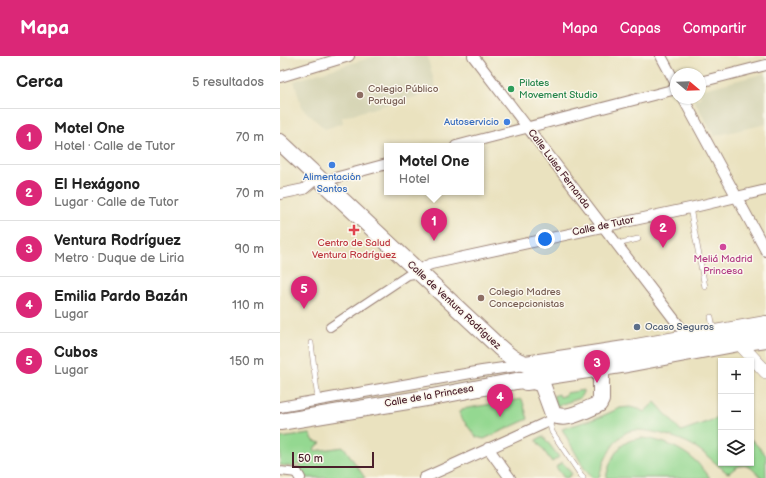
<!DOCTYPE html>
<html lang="es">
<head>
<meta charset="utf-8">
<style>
	:root { --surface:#fff; --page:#f2f2f2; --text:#222; --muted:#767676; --line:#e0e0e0; --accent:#db2777 }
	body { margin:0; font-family:"Balsamiq Sans",sans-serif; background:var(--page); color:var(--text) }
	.controls { position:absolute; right:12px; bottom:12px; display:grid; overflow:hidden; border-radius:0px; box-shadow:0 1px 3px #0004 }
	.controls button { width:36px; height:36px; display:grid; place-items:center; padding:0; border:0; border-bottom:1px solid var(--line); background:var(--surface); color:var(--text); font:20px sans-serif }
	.compass { position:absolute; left:390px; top:12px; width:36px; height:36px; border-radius:50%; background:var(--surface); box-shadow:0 1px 3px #0004; rotate:109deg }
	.scale { position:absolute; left:12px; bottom:10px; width:82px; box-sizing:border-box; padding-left:4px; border:2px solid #4a1f2b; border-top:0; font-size:11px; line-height:14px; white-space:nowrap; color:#4a1f2b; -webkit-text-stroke:3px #fbf7ec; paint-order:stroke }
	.you { position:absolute; left:265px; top:183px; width:14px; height:14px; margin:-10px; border:3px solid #fff; border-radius:50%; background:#1a73e8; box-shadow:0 0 0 6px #1a73e833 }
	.badge { display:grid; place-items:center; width:26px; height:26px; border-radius:50%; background:var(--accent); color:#fff; font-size:13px; font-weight:700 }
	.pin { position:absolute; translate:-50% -33px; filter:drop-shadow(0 1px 2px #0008) }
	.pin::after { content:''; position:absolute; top:21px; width:14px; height:12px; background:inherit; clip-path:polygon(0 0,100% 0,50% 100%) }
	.popup { position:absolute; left:104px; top:87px; width:100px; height:52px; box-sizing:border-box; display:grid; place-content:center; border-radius:0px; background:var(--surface); filter:drop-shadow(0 1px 3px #0005); font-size:13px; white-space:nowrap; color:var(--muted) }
	.popup b { font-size:15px; color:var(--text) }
	.popup::after { content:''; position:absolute; left:50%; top:100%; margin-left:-8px; border:8px solid transparent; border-top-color:var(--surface) }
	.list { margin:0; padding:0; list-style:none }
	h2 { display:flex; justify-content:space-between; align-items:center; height:52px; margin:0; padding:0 16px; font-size:17px }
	h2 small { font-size:13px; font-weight:400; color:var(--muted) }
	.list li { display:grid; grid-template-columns:26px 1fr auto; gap:12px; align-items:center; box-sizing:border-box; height:56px; padding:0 16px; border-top:1px solid var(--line) }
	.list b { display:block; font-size:15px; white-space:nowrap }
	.list p { margin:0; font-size:13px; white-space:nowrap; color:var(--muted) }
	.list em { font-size:13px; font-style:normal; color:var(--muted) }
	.icon { flex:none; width:22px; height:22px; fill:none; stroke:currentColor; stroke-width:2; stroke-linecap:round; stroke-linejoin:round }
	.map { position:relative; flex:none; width:486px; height:422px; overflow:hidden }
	header { display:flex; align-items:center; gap:24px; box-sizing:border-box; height:56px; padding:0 20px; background:var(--accent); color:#fff }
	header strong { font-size:19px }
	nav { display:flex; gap:22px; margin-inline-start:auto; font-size:14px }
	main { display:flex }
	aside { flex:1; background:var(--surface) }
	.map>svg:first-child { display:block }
	.built { fill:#d7d5b6 }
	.green { fill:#94d891; stroke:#6f7c5e }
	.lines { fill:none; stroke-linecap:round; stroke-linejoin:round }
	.service-casing { stroke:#9a8075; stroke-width:6 }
	.pedestrian-casing { stroke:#9a8075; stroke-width:10 }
	.minor-casing { stroke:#9a8075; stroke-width:12 }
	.tertiary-casing { stroke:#9a8075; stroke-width:14 }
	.primary-casing { stroke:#9a8075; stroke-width:18 }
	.service { stroke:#fff; stroke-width:5 }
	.pedestrian { stroke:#fff; stroke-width:8 }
	.minor { stroke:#fff; stroke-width:10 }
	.tertiary { stroke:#fff; stroke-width:13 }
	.primary { stroke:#fff; stroke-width:16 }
	.leisure-dot { fill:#2e9e5b; stroke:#fbf7ec; stroke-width:1.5 }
	.education-dot { fill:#8d6e63; stroke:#fbf7ec; stroke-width:1.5 }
	.shop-dot { fill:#3f7fe0; stroke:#fbf7ec; stroke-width:1.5 }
	.health-dot { fill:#e0444e; stroke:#fbf7ec; stroke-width:1.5 }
	.hotel-dot { fill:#d1479c; stroke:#fbf7ec; stroke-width:1.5 }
	.service-dot { fill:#5c6f8a; stroke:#fbf7ec; stroke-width:1.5 }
	.labels { text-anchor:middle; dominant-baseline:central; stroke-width:3; stroke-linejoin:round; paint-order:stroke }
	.leisure-label { font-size:10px; fill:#27864d; stroke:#fbf7ec; text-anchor:start }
	.education-label { font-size:10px; fill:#785e54; stroke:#fbf7ec; text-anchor:start }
	.shop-label { font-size:10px; fill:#366cbe; stroke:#fbf7ec; text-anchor:end }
	.street-label { font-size:10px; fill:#4a1f2b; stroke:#fbf7ec }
	.health-label { font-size:10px; fill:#be3a42; stroke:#fbf7ec }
	.hotel-label { font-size:10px; fill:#b23c85; stroke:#fbf7ec }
	.service-label { font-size:10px; fill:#4e5e75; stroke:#fbf7ec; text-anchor:start }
</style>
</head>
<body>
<header>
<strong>Mapa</strong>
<nav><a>Mapa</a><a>Capas</a><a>Compartir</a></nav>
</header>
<main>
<aside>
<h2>Cerca<small>5 resultados</small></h2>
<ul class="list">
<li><span class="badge">1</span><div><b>Motel One</b><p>Hotel · Calle de Tutor</p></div><em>70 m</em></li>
<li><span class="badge">2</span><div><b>El Hexágono</b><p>Lugar · Calle de Tutor</p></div><em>70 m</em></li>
<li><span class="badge">3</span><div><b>Ventura Rodríguez</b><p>Metro · Duque de Liria</p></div><em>90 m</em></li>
<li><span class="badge">4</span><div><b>Emilia Pardo Bazán</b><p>Lugar</p></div><em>110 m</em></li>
<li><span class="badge">5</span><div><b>Cubos</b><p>Lugar</p></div><em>150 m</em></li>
</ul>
</aside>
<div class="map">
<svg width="486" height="422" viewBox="0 0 486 422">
	<rect width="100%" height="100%" fill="#fbf7ec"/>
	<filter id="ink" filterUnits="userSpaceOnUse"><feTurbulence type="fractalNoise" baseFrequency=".025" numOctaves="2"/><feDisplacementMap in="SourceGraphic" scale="8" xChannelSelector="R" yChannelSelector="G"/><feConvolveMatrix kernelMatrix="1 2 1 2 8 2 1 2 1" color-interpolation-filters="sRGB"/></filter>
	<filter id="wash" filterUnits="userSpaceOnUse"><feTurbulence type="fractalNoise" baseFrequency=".012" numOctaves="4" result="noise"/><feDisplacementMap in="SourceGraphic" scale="16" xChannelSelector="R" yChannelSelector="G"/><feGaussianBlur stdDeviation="0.9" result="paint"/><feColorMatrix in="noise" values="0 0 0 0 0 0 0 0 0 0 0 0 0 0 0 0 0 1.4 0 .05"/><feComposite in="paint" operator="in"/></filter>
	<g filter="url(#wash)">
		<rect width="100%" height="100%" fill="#eae2bf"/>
		<path class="built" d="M96 0H147L157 35 62 61 63 67 45 73 22 52 14 25Z
			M486 17V68L434 80 413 42H420V34Z"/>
		<path class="green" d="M304 334 300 342 277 350 273 340 279 338 280 341 286 339V337Z
			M242 343 248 363 204 383 196 381 180 360V356L182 353Z
			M375 346 401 375 441 361V407H471V383L486 399V422H481C470 409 463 404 449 417L446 416C435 407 424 396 412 389 400 382 364 371 350 375 334 380 322 407 319 422H312L304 412 282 373 320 361 340 352 350 351 359 353 364 356Z
			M30 378 34 385 41 387 35 391 34 395 64 391 85 422H19L15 416 23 405 14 411 0 409V382Z
			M263 380 279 401 272 406 256 384Z
			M362 382C390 385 414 398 430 422H326C329 408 335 391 349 385 353 383 358 383 362 382Z
			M282 406 292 418 287 422H284L276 411Z"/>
	</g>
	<g filter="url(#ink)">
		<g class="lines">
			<defs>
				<path id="service" d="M410 152 425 231
					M337 188 358 183
					M431 261 434 276
					M31 287 38 344
					M269 365 272 376 303 422"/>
				<path id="pedestrian" d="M50 271 128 219 140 217
					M0 415 17 417"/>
				<path id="minor" d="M193 0 397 267 405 277 411 281
					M381 0 396 28
					M0 21 69 0
					M420 26 486 9
					M403 42 486 195
					M176 90 396 33
					M49 132 48 128 51 123 107 108
					M0 138 24 133 38 121
					M140 217 146 210 151 208 410 152 486 134
					M0 351 202 315 244 309
					M208 392 230 422
					M17 417 20 422
					M144 422 263 368 269 365 273 358"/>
				<path id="tertiary" d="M459 287 486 316"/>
				<path id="primary" d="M0 86 219 291C228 299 235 305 246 308L345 293 486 268
					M246 326 253 325 262 328 273 358C286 366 305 354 319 348L321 344V311L319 302
					M0 366 152 341 236 325 347 308 459 287 486 283"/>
			</defs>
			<use href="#service" class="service-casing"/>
			<use href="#pedestrian" class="pedestrian-casing"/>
			<use href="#minor" class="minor-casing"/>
			<use href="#tertiary" class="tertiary-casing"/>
			<use href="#primary" class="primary-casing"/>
			<use href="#service" class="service"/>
			<use href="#pedestrian" class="pedestrian"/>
			<use href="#minor" class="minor"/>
			<use href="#tertiary" class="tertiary"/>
			<use href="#primary" class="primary"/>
		</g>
	</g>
	<circle class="leisure-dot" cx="231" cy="33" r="4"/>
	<g class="education-dot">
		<circle cx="80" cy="39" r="4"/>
		<circle cx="201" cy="242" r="4"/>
	</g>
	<g class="shop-dot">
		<circle cx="227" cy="66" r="4"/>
		<circle cx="52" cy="109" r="4"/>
	</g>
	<path class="health-dot" d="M72 168h4v4h4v4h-4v4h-4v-4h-4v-4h4z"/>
	<circle class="hotel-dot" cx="443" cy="191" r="4"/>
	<circle class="service-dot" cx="357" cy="271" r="4"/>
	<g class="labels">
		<g class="leisure-label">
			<text x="239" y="27">Pilates<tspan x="239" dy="12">Movement Studio</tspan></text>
		</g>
		<g class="education-label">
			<text x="88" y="33">Colegio Público<tspan x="88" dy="12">Portugal</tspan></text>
			<text x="209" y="236">Colegio Madres<tspan x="209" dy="12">Concepcionistas</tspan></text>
		</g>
		<g class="shop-label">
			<text x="219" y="66">Autoservicio</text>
			<text x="52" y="121" text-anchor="middle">Alimentación<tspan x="52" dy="12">Santos</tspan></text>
		</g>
		<g class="street-label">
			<text transform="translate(279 113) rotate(53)">Calle Luisa Fernanda</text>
			<text transform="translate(323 170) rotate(-12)">Calle de Tutor</text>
			<text transform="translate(174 249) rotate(43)">Calle de Ventura Rodríguez</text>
			<text transform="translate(149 340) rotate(-10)">Calle de la Princesa</text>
		</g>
		<g class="health-label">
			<text x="74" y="187">Centro de Salud<tspan x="74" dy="12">Ventura Rodríguez</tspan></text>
		</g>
		<g class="hotel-label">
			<text x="443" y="203">Meliá Madrid<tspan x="443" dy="12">Princesa</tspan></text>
		</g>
		<g class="service-label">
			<text x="365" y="271">Ocaso Seguros</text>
		</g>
	</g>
</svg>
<div class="controls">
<button>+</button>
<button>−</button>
<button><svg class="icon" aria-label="layers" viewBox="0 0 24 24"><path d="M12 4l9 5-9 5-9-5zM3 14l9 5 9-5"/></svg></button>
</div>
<svg class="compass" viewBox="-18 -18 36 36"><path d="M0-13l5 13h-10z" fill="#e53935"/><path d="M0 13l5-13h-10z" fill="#767676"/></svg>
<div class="scale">50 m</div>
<div class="you"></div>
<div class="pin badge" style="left:154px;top:185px">1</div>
<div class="popup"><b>Motel One</b>Hotel</div>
<div class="pin badge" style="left:383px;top:192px">2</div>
<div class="pin badge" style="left:317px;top:327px">3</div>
<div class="pin badge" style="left:220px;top:361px">4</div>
<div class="pin badge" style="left:24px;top:253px">5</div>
</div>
</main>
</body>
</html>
